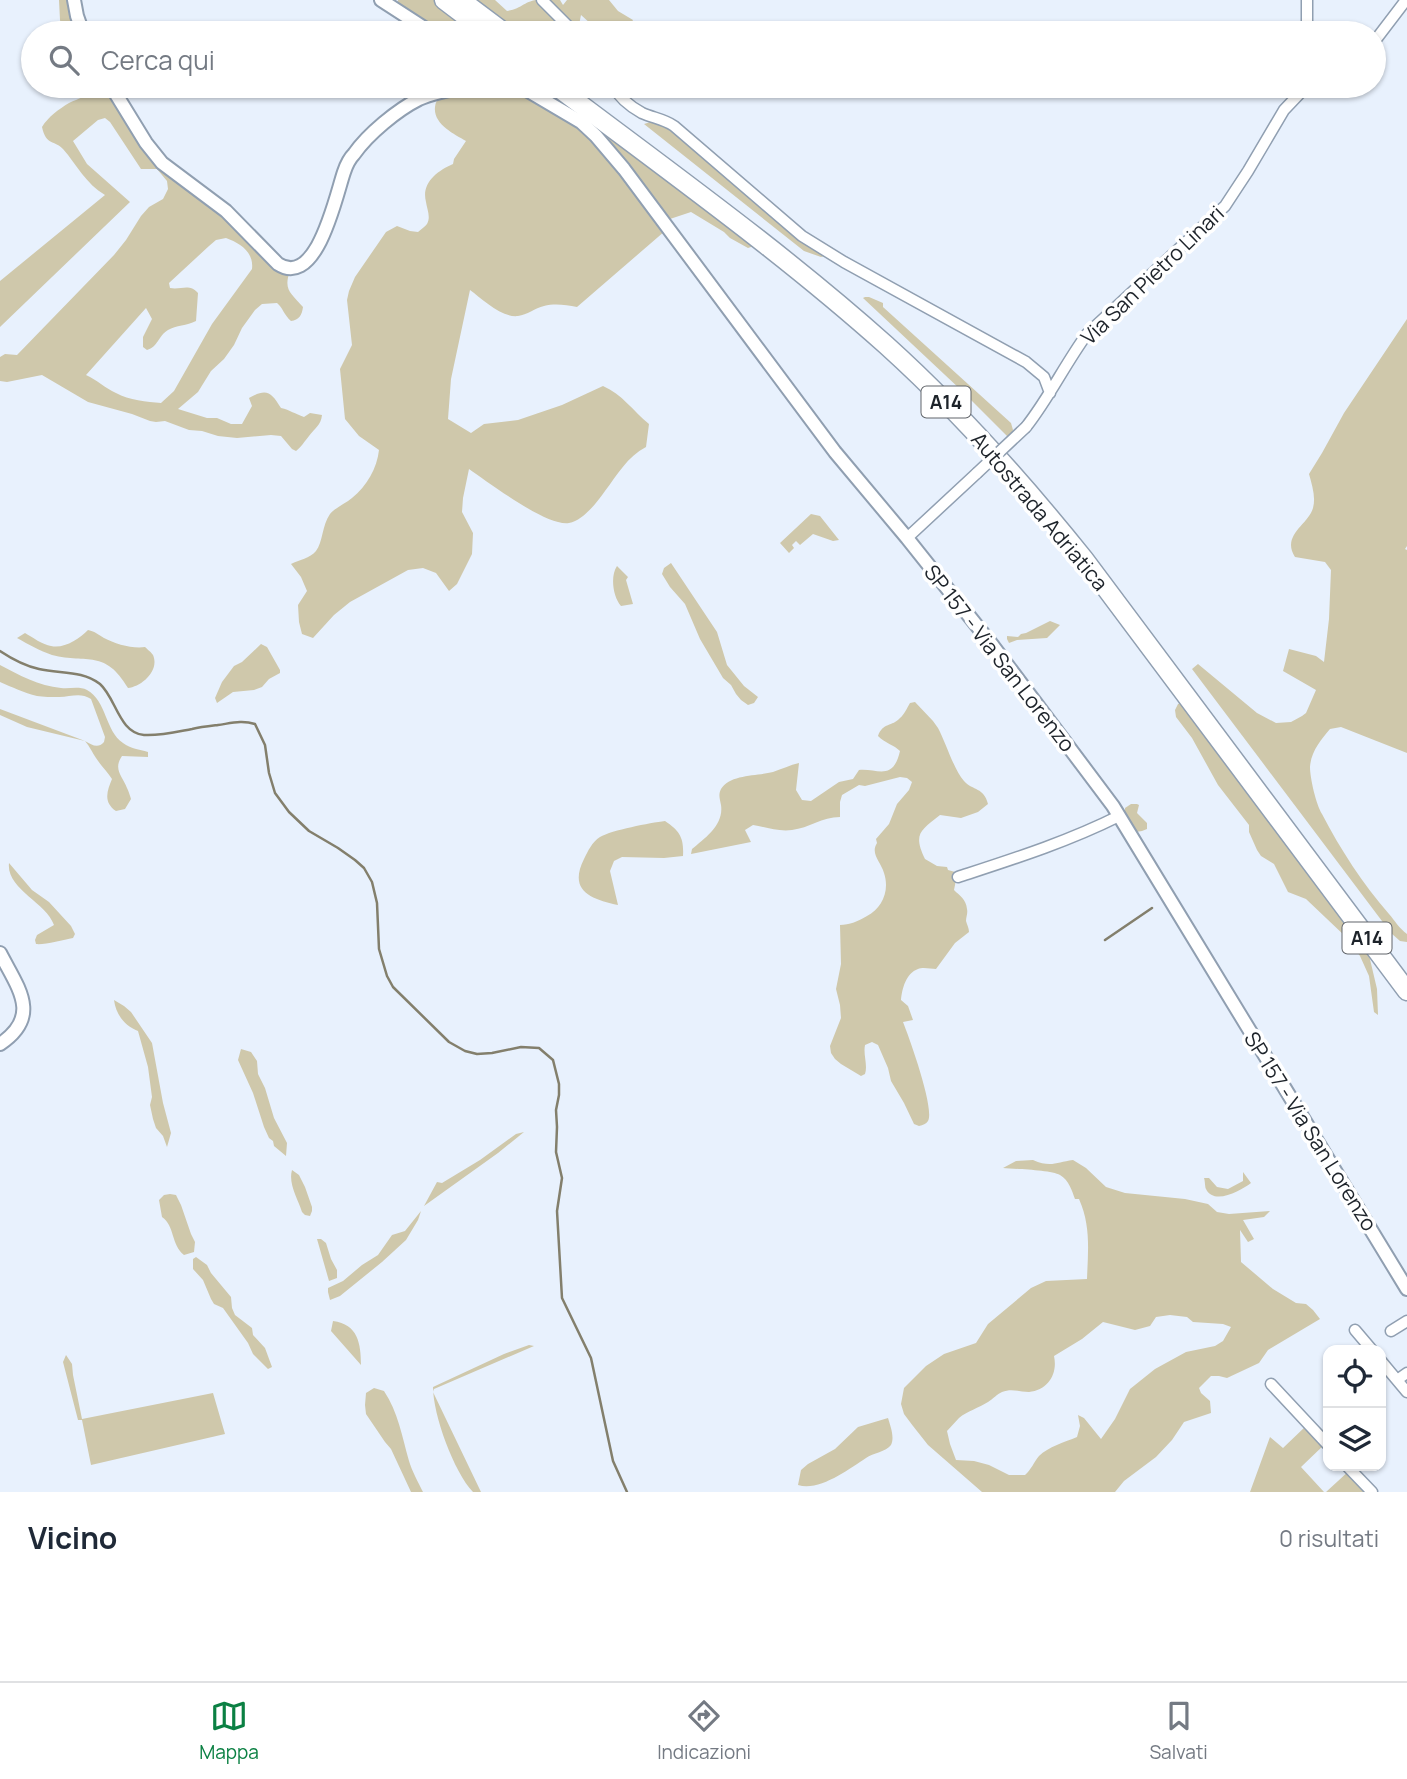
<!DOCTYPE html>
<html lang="it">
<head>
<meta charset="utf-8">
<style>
	:root { --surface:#fff; --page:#f6f6f7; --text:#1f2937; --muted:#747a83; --line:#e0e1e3; --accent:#0b8043 }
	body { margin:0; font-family:Manrope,sans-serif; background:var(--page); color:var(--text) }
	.controls { position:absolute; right:21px; bottom:21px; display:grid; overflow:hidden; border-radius:14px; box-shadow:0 2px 5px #0004 }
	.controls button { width:63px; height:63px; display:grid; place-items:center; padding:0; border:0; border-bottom:2px solid var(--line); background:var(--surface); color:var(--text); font:35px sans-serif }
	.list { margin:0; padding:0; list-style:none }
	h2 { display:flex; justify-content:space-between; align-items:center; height:91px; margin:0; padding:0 28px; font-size:30px }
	h2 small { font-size:23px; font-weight:400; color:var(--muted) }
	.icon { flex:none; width:38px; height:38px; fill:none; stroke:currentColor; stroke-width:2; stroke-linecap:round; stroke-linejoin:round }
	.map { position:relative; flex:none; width:1407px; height:1492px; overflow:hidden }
	.search { position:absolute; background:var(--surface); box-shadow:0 2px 5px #0004; left:21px; right:21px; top:21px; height:77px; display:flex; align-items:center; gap:18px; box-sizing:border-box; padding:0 24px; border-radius:38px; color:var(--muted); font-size:26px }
	.sheet { height:189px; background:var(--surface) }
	nav { display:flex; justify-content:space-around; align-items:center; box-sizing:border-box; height:98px; border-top:2px solid var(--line); background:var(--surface); font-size:19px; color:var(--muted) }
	nav a { display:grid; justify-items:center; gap:4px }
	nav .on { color:var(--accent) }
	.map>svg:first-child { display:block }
	.green { fill:#cfc8ab; fill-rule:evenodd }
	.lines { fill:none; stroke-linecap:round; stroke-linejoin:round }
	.stream { stroke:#837f6c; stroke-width:2.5 }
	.street-casing { stroke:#909fb1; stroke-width:13 }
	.secondary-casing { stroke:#909fb1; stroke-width:16 }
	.highway-casing { stroke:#909fb1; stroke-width:21 }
	.street { stroke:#fff; stroke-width:10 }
	.secondary { stroke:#fff; stroke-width:12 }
	.highway { stroke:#fff; stroke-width:18 }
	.street-bridge-casing { stroke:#909fb1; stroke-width:13; stroke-linecap:butt }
	.street-bridge { stroke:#fff; stroke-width:10 }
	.labels { text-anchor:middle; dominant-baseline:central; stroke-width:7; stroke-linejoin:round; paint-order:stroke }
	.shield { fill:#fff; stroke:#61656a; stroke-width:2 }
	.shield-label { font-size:19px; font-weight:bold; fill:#1d232a }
	.street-label { font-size:21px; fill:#1d232a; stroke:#fff }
</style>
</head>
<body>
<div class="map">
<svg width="1407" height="1492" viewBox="0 0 1407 1492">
	<rect width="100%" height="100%" fill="#e8f1fd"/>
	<path class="green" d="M59 0H71L81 33H63L60 20Z
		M398 0H434L477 33H446L397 4Z
		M475 0H495L507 11C522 9 525 0 539 0L572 33H519Z
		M545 0H560L563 5 567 0H609L618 11 633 20 626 33H601L581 15 579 25 586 33H577Z
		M92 86H106L136 134 290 271C283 290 291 293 303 307 302 315 299 320 291 321 284 315 283 308 277 303L262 304 255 310 242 328 234 345 224 359 211 371 198 392 178 409 207 418H217L231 424H242L252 406 249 398C267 388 271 392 281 408 290 410 295 414 304 417L310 413 322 415C321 425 315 428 309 436 304 442 302 446 296 451L292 449 281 436 271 435 237 438 218 436 202 431 189 430 165 421 156 422 150 421 132 414 88 402 42 375 7 382 0 381V357L5 354 17 355 114 255 126 240 141 216 149 207 163 199 168 189 167 181 157 169H141L110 122 105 118 98 120 73 141 87 164 130 202 0 327V281L105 195C86 184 77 165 63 149 55 140 46 146 42 127 48 117 59 109 69 103 79 98 87 98 92 86ZM226 238C240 243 254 252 252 269L212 324 174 391 161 403C147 402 129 400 116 393 105 388 97 380 86 375L146 308 152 319 143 337V347L147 350C158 347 158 336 168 330 176 325 187 326 196 321L198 293C189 283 182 290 170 288L169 283 209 246 216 240Z
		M495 86 519 89 565 118 586 133 599 146 665 231 577 307C566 305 555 303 544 306 535 308 527 315 518 316 502 318 482 299 470 290L451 379 448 419 471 433 484 424 518 420 562 405 603 386C622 394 633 411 649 424L646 447C627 457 618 474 605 491 597 502 584 520 569 523 547 527 488 482 469 469L463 498 462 512 473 533 472 554 457 584 449 591 436 573 423 568 408 570 350 602 334 615 313 638 302 634 299 622 298 605 307 591 301 577 291 564C299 560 310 558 316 551 323 542 322 525 330 514 336 507 345 504 352 498 367 486 377 468 379 450L359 436 345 419 340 369 352 345 347 300 349 291 355 277 386 232 397 226 410 231 418 232C421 229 425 227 427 224 431 217 427 209 426 202 421 183 437 171 453 164L454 159 466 141C454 134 433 124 435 107 435 103 438 99 440 95Z
		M535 86H546L606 130 754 246 748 248 730 238 724 232 691 212 667 220 570 109Z
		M657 120 663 121 825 256 821 257 804 251 644 124Z
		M865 297H869L883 303V307L1011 423 1013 430 1010 439 961 390 863 298Z
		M1407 319V546L1405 549 1407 550V753L1341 727 1330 729C1321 740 1311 751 1310 767 1310 778 1316 804 1322 814 1340 849 1363 884 1389 914 1395 921 1399 928 1407 934V942L1400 941 1391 933 1192 669 1198 664 1257 713 1276 723 1291 722 1302 716 1306 713 1316 690 1283 671 1289 649 1316 656 1324 662 1329 619 1331 570 1325 562 1295 557C1281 535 1308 525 1313 508 1316 497 1312 485 1309 474L1322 453 1344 413Z
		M811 514 820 516 839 540 833 541 813 534 800 545 796 541 792 545 794 548 789 553 780 543Z
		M671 563 717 632 727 665 744 686 758 697 754 703 748 705 741 700 736 694 731 685 723 678 700 639 685 604 670 587 662 574 664 568Z
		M617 566 628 577 626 580 633 604 621 606C613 597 610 576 617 566Z
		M1050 621 1060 625 1047 638 1017 640 1009 643 1007 639V636L1018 637 1021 634 1026 633Z
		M88 630C96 632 97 634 104 638 115 644 133 649 145 647 147 649 152 653 153 655 160 671 141 687 128 688 105 649 88 664 52 655 40 651 28 644 17 638L25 633C32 637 43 645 51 646 64 649 79 639 88 630Z
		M261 644 267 647 280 670V673L269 679 262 687 254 690 233 692 217 703 215 698 222 682 234 666 242 662Z
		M0 665C19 675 39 686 61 688 70 689 79 686 87 690 107 701 105 731 123 743 131 749 139 749 148 752V757L122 756C113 769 122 776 127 788 129 792 130 796 131 799L125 809 116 811C103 802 107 791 112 779 107 771 101 766 96 758 92 752 90 747 85 741L27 727 0 715V709L85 741C92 745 98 749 104 742L105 737 91 699C80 692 71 697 59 697 52 697 43 697 37 696 24 693 12 687 0 682Z
		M1184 701 1369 955 1377 989 1378 1015 1374 1012 1369 976 1360 956 1346 937 1306 899 1288 892 1274 864 1261 856 1257 850 1249 832V825L1218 785 1192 738 1176 717 1175 710 1178 704Z
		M915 702 933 721 938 728C946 743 954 770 964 781 973 791 984 787 988 804L978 812 961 818 940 815C920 831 913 834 925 859L937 866 947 867 948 870 955 872 957 875 954 890C960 896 966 899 967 909 968 913 966 917 966 921 967 925 969 928 969 932L955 943 936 969C931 969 923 967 918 969 906 973 902 989 901 1000L908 1006 913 1020 903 1022C909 1037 935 1109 928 1121 926 1124 923 1125 919 1126L914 1124 904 1103 891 1081 888 1068 878 1045 872 1042 865 1045C863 1055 868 1065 865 1074L861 1076 841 1064 835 1059 831 1053 830 1046 841 1018 840 1005 836 989 841 964 840 925C849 925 859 921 867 916 882 908 890 891 884 873 881 862 870 854 877 843L876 839 889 824 897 804 909 790 912 782 907 778 900 777 865 786 859 785 842 795 840 802V817C822 817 809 828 792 830 779 832 765 827 753 825L745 830 751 842 691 854 692 849C705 838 724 825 721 805 720 799 718 795 721 789 730 774 758 776 773 772 782 769 790 765 799 763L796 790 802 800 811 801 839 782 853 779 859 770C877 768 893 782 900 751 894 745 885 743 878 736 883 722 892 727 900 718 904 715 907 708 910 703Z
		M1131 804H1137L1139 805 1137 813 1147 823V829L1142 831 1136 832 1125 814V808Z
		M665 821C680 831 684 838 683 856L664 858 622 857 614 861 610 871 618 905C591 899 568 891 584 859 588 851 592 842 600 837 612 830 650 823 665 821Z
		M9 863 32 890 49 902 71 926 75 934 73 938C63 940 44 945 36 944L35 940 37 935 54 925C46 902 6 889 9 863Z
		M114 1000 124 1006 131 1012 152 1043 163 1103 171 1133 167 1147 163 1136 156 1128 153 1119 150 1105 152 1097 148 1067 138 1031C125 1026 116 1015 114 1000Z
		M241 1049 251 1052 257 1061 258 1074 265 1088 274 1118 287 1143 286 1156 274 1146 273 1141 269 1138 264 1127 253 1093 238 1060Z
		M524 1132 498 1153 424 1206 437 1182 442 1183 480 1160 516 1134Z
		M1033 1160C1051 1168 1057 1162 1073 1160L1086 1168 1106 1187 1125 1193 1185 1199 1208 1204 1217 1212 1229 1214 1270 1211 1264 1217 1243 1220 1254 1239 1248 1242 1240 1230 1241 1262 1273 1289 1296 1303 1306 1304 1313 1310 1320 1319 1268 1350 1259 1363 1227 1378 1219 1376H1211L1199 1388 1201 1393 1210 1401 1211 1413 1184 1422 1172 1440 1156 1457 1124 1481 1115 1492H982L928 1445 913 1426 904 1414 901 1404 904 1388 926 1366 944 1354 976 1343 988 1324 1031 1288 1046 1281 1087 1279C1088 1251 1091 1226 1079 1199H1075C1072 1191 1069 1180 1060 1175 1051 1170 1016 1169 1003 1168L1016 1161ZM1170 1315 1187 1317 1193 1322 1223 1324 1231 1327 1223 1341 1215 1346 1186 1352 1155 1369 1130 1389 1115 1419 1101 1439 1084 1418 1078 1415 1080 1426 1077 1437C1065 1442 1048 1447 1039 1456 1034 1462 1031 1470 1025 1475H1009L989 1465 974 1461 956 1460 950 1444 947 1431C951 1427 955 1422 959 1418 967 1411 979 1408 988 1402 993 1399 997 1394 1002 1392 1012 1388 1019 1392 1029 1392 1048 1390 1058 1374 1054 1356L1082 1339 1103 1322 1135 1330 1150 1326 1156 1317Z
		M292 1170 299 1175 305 1187 312 1207V1211L310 1216 305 1215 302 1212C298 1199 288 1184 292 1170Z
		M1243 1172 1251 1183C1242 1190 1214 1206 1206 1189 1205 1188 1205 1180 1204 1178H1209L1217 1187 1228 1189 1243 1181Z
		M170 1194 176 1195 181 1205 191 1234 195 1242 194 1252 184 1255C171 1245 175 1226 162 1217L159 1200 164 1195Z
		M421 1211 418 1220 406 1240 382 1262 340 1296 330 1300 328 1292V1288L343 1281 362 1265 378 1255 392 1235 405 1231Z
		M317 1239H321L326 1243 331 1259 337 1270V1278L329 1281Z
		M196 1257 207 1265 211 1273 231 1297 232 1308 235 1315 252 1328 253 1335 265 1348 272 1367 268 1369 253 1354 248 1343 223 1308 214 1304 211 1299 203 1280 193 1269V1259Z
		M333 1321C358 1324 361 1344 361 1365L331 1331Z
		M529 1345 534 1346 434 1389 433 1392 481 1492H473C454 1472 433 1415 433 1387L504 1354Z
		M66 1355 72 1364 73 1375 82 1419 213 1393 225 1434 91 1465 82 1420H78L63 1362Z
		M374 1388 384 1391C398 1412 402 1436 409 1461 412 1471 418 1482 423 1492H411L391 1449 385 1442 366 1414 365 1405 366 1393Z
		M888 1418C890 1425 895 1437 891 1445 886 1452 873 1453 866 1458 849 1469 819 1492 798 1485L801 1470 808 1464 835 1449 858 1427Z
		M1307 1425 1325 1444 1301 1467 1324 1492H1250L1270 1437 1283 1448Z
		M1350 1470 1369 1492H1326Z"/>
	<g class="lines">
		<path class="stream" d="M0 651C12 659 25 666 39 669 60 674 82 670 100 684 116 698 119 733 144 735 160 736 176 732 192 729 201 727 210 726 218 725 232 723 242 720 255 724L265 745 269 773 275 793 289 812 309 831 338 848 355 860 364 868 372 882 377 903 379 949 387 976 393 987 449 1042 465 1051 477 1054 492 1053 521 1047 539 1048 553 1060 559 1084V1095L556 1110 557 1127 556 1152 562 1178 557 1211 562 1298 591 1358 613 1461 627 1492
			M1105 940 1152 908"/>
		<defs>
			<path id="street" d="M542 0 575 33
				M1307 0V33
				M1374 42 1406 0
				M613 86C619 97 631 107 642 113 653 118 664 119 674 126L802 236 844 262 1026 362 1044 377 1050 393
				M1026 427C1049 398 1065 364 1087 334L1225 206 1248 171 1284 110 1303 90 1317 86
				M907 538 977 473
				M958 877C1013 859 1067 842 1119 816
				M1355 1330 1372 1350
				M1391 1331 1407 1321
				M1381 1361 1407 1392
				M1397 1380 1407 1373
				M1271 1384 1328 1445
				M1347 1466 1372 1492"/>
			<path id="secondary" d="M74 0 77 16 83 33
				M381 0 432 33
				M111 86 146 143 162 163 226 211 278 264C317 289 336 195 344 172 346 166 349 159 354 154 368 134 397 110 419 99 435 92 454 89 471 86
				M520 86 581 122 596 136 624 169 835 452 907 538 993 646 1113 806 1407 1289
				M0 953C18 988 42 1016 0 1044"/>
			<path id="highway" d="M444 0 469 19
				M461 0 505 33
				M556 86C667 170 782 252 886 345 958 410 1023 483 1084 559L1407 991"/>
		</defs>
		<use href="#street" class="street-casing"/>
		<use href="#secondary" class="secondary-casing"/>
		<use href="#highway" class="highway-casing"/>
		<use href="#street" class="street"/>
		<use href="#secondary" class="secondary"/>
		<use href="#highway" class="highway"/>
		<defs>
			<path id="street-bridge" d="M977 473 1026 427"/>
		</defs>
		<use href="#street-bridge" class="street-bridge-casing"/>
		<use href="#street-bridge" class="street-bridge"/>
	</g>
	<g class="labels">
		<g class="shield">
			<rect x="921.5" y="386.5" width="49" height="31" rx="5"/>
			<rect x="1342.5" y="922.5" width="49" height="31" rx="5"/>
		</g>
		<g class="shield-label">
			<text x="946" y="402">A14</text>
			<text x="1367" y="938">A14</text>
		</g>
		<g class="street-label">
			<text transform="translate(1152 275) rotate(-44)">Via San Pietro Linari</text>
			<text transform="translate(1040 511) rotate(50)">Autostrada Adriatica</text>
			<text transform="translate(1000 658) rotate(52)">SP 157 - Via San Lorenzo</text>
			<text transform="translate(1311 1131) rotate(58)">SP 157 - Via San Lorenzo</text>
		</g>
	</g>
</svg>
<div class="controls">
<button><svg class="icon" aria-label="locate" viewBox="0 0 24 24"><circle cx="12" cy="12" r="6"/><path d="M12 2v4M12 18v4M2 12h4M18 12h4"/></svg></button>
<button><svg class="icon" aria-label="layers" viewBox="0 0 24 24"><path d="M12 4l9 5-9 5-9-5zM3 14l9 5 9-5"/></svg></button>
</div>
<div class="search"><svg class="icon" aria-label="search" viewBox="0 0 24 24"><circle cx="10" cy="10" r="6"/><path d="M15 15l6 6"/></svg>Cerca qui</div>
</div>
<section class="sheet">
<h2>Vicino<small>0 risultati</small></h2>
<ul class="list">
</ul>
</section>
<nav>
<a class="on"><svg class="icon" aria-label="map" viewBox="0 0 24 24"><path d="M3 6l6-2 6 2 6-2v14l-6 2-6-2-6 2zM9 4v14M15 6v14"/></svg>Mappa</a>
<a><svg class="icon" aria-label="directions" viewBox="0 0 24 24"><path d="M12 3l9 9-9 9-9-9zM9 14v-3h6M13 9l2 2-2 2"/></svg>Indicazioni</a>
<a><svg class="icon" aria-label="saved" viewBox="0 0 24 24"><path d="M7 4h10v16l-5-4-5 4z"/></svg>Salvati</a>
</nav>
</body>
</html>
